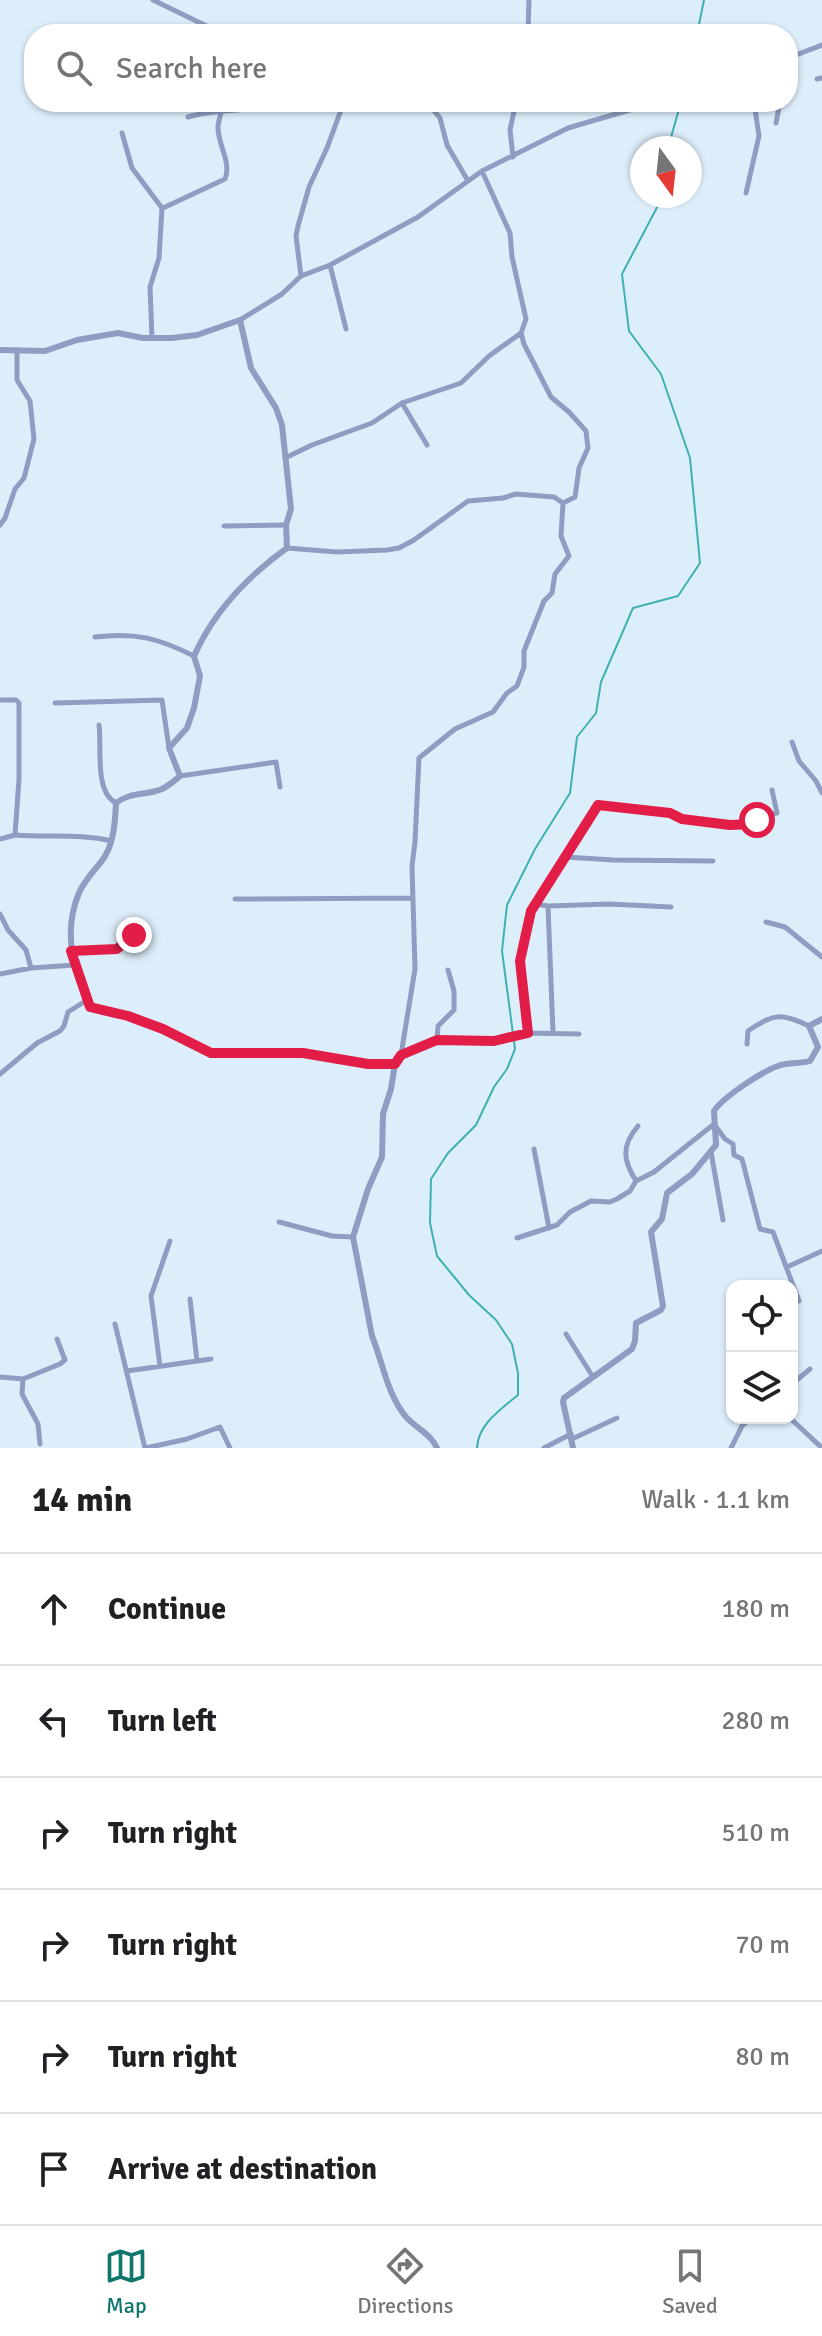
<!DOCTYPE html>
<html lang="en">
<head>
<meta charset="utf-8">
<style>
	:root { --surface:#fff; --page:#f6f6f6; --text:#202124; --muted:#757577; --line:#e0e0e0; --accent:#0f766e }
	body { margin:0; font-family:Signika,sans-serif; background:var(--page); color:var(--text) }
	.controls { position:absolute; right:24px; bottom:24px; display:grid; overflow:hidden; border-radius:16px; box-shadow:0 2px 6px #0004 }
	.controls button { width:72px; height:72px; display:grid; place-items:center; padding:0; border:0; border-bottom:2px solid var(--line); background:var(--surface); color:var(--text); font:40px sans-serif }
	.compass { position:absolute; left:630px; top:136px; width:72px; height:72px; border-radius:50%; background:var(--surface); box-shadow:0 2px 6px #0004; rotate:165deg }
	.stop { position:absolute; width:24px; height:24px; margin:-18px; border:6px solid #e11d48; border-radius:50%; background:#fff }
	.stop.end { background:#e11d48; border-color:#fff; box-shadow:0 2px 8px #0008 }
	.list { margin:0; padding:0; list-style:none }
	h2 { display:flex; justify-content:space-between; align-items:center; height:104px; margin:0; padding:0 32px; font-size:34px }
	h2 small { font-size:26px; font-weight:400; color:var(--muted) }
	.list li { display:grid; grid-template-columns:52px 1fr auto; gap:24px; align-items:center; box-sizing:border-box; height:112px; padding:0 32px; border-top:2px solid var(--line) }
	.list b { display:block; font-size:30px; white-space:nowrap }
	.list em { font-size:26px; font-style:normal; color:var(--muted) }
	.icon { flex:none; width:44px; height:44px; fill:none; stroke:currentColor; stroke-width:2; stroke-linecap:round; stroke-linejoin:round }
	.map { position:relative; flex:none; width:822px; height:1448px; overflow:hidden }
	.search { position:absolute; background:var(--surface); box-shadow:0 2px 6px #0004; left:24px; right:24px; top:24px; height:88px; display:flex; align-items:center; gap:20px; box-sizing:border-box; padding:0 28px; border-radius:32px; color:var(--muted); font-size:30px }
	.sheet { height:776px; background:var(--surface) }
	nav { display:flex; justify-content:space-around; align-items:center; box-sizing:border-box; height:112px; border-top:2px solid var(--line); background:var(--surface); font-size:22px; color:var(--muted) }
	nav a { display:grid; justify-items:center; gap:4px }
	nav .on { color:var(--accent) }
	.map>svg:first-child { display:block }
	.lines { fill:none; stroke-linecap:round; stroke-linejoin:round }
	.stream { stroke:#3fb1ae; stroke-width:2 }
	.minor { stroke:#8e9dc1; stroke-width:5 }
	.tertiary { stroke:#8e9dc1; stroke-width:6 }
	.route { stroke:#e11d48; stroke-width:10 }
</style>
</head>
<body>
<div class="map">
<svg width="822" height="1448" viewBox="0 0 822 1448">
	<rect width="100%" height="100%" fill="#ddeefb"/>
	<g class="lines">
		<path class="stream" d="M697 34 704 0
			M668 148 681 102
			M477 1448C478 1424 501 1409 518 1395V1373L512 1344 496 1320 469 1295 437 1256 430 1223 431 1179 448 1153 476 1125 494 1087 507 1069 515 1049 502 951 507 905 535 849 570 793 577 737 596 713 601 682 633 608 678 596 700 563 690 458 661 374 629 331 622 274 663 196"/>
		<path class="minor" d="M153 0 223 34
			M528 34 529 0
			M788 58 822 45
			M817 79 822 78
			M427 102 440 118 447 145 468 181
			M188 117C205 112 221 111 239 110V102
			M776 123 780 102
			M122 133 132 168 162 208 159 258 150 287 152 338
			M513 157 510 130 516 102
			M746 193 759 136 754 102
			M163 208 225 179C232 162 217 144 218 126 218 124 221 113 221 112
			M330 265 346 329
			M301 276 296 236 298 226 309 187 327 148 344 102
			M240 320 282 294 301 276 330 265 418 217 482 171 568 128 657 102
			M402 403 427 445
			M285 458 312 445 372 423 402 403 461 383 489 356 521 333
			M0 525 5 518 15 489 24 478 34 439 30 401 17 380V350
			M224 526 286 525
			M287 548 337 552 387 550 399 548 414 540 468 501 503 498 516 494 554 497 563 503
			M95 637C135 632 158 638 194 656
			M0 700H16L19 703V779L15 835C47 838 81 833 111 841
			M55 703 162 700 169 748
			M99 725C102 747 94 792 116 803
			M792 742 799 761 816 781 822 793
			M180 776 276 762 280 787
			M0 839 15 835
			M566 857 613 860 713 861
			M235 899 413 898
			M534 904 548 906 609 904 671 907
			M548 906 553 1032
			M0 914 8 930 26 950 31 968
			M766 922 785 927 822 957
			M71 951 117 949 134 935 148 937
			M0 974 31 968 75 965
			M528 1033 520 961 531 911 598 805 670 813 682 819 730 825 752 824 761 816 777 813 772 790
			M437 1040 438 1026 454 1010V991L448 970
			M747 1044 748 1031C774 1014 780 1012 809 1026
			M402 1055 437 1040 494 1041 528 1033 579 1034
			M395 1064 401 1055 415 969 412 866 415 842 419 758 455 729 493 712 507 693 517 686 524 667V651L544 601 552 593 555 574 569 556 561 536 563 503 575 497 579 468 588 448 586 431 569 412 551 397 524 344 521 333 526 319 512 257 510 233 482 171
			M0 1074 37 1043 60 1031 64 1026 68 1012 87 1000
			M534 1149 549 1228
			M711 1152 723 1220
			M636 1181C623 1160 621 1146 638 1126
			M279 1222 332 1236 353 1237
			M517 1238 557 1225 570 1212 591 1201 610 1202 617 1199 630 1191 636 1181 654 1172 714 1124 725 1139 733 1144 734 1155 742 1159 760 1229 773 1232 799 1301
			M787 1267 822 1251
			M190 1299 197 1361
			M115 1324 145 1448
			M566 1334 593 1377
			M160 1366 151 1296 170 1241
			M127 1371 211 1359
			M0 1377 23 1379 60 1364 65 1360 57 1339
			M23 1379 22 1394 38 1424 40 1444
			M792 1384 810 1369
			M790 1418 822 1448
			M572 1439 617 1418
			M146 1448 187 1439 220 1427 230 1448
			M544 1448 571 1434
			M731 1448 742 1426 751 1418"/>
		<path class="tertiary" d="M0 350 45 351 77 340 118 333 143 338H172L197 335 240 320 251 368 276 408 282 425 291 509 286 525 287 548C248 576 214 611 194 656L200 676 194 708 187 728 169 748 180 776C173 782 165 789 156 791 141 795 129 793 116 803 115 823 114 846 101 862 93 872 84 881 79 893 62 933 74 970 90 1007L128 1016 216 1054 303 1053 368 1064H395L391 1089 383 1114 382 1157 368 1189 353 1237 372 1336C383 1363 387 1394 406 1417 417 1429 430 1433 437 1448
			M573 1448 563 1402 564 1398 632 1349 635 1341 636 1323 661 1310 663 1306 651 1232 662 1219 667 1193 692 1174 716 1145 714 1111C723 1097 763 1071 778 1066 788 1062 800 1064 810 1061L818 1047 809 1026 822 1019"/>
	</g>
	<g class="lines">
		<path class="route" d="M134 935 117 949 71 951 90 1007 128 1016 163 1029 211 1053H303L368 1064H395L401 1055 437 1040 494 1041 528 1033 520 961 531 911 598 805 670 813 682 819 730 825 752 824 757 820"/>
	</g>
</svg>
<div class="controls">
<button><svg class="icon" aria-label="locate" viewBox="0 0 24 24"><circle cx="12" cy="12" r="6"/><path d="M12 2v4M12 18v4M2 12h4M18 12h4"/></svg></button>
<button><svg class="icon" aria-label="layers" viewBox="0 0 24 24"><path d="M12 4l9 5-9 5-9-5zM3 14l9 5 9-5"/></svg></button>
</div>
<svg class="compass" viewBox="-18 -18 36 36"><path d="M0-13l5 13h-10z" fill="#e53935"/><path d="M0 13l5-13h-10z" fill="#757577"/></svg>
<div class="stop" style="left:757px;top:820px"></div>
<div class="stop end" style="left:134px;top:935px"></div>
<div class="search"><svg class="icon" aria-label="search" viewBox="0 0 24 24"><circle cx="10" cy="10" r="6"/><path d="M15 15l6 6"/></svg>Search here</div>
</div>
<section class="sheet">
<h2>14 min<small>Walk · 1.1 km</small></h2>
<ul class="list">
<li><svg class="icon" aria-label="ahead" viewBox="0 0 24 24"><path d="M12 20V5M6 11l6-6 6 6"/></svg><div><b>Continue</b></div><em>180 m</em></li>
<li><svg class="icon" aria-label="left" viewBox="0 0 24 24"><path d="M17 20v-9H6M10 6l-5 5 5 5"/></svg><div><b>Turn left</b></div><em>280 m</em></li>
<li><svg class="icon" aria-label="right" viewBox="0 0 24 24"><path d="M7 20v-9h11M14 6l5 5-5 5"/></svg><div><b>Turn right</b></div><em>510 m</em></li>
<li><svg class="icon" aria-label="right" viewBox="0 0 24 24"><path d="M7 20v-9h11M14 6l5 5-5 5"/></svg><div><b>Turn right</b></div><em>70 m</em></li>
<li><svg class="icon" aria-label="right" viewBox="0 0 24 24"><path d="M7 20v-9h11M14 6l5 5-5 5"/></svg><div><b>Turn right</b></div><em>80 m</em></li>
<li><svg class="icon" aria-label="arrive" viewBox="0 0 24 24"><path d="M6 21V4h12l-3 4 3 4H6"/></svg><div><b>Arrive at destination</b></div></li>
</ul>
</section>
<nav>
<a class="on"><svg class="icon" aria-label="map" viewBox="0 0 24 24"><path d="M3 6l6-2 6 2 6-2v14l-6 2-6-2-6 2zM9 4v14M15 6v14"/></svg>Map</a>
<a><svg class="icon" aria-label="directions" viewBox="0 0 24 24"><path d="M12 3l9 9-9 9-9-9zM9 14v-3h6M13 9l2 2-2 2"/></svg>Directions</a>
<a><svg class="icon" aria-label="saved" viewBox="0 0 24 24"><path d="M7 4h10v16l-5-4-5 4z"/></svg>Saved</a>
</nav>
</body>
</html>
